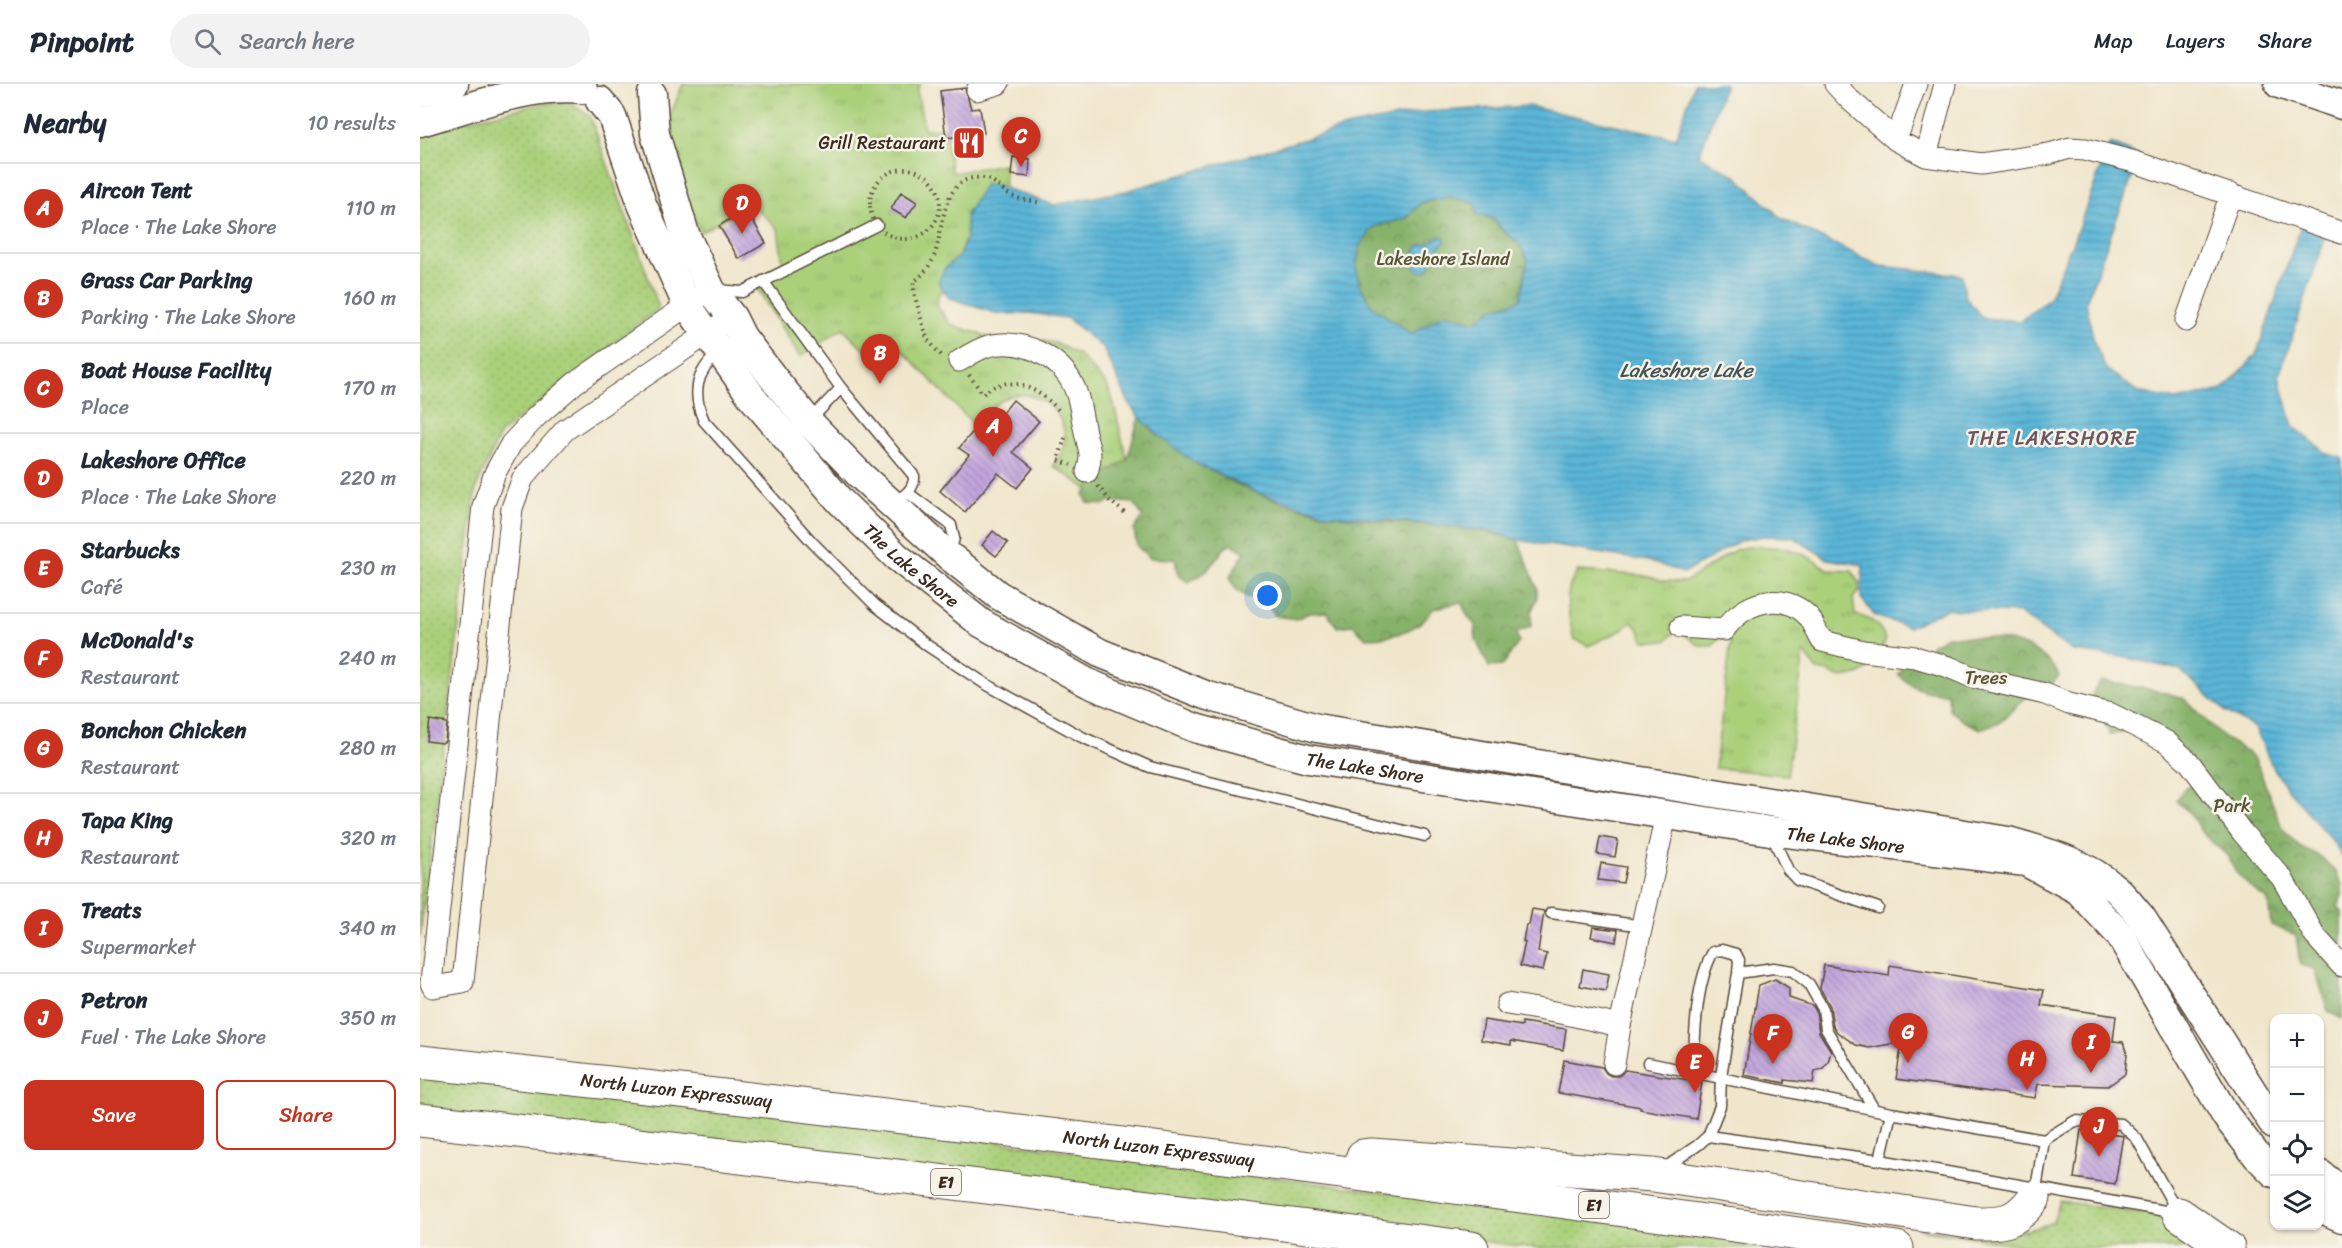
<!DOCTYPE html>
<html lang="en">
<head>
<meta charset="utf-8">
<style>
	:root { --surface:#fff; --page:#f2f2f3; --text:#1f2937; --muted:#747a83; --line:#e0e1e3; --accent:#c8321e }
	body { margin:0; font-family:Sriracha,sans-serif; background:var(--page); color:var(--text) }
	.controls { position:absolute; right:18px; bottom:18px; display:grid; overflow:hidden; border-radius:12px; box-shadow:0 2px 4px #0004 }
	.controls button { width:54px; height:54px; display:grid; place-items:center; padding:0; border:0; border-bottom:2px solid var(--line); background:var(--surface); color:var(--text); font:30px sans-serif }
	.you { position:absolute; left:848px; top:512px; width:21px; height:21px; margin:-15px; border:4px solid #fff; border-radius:50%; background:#1a73e8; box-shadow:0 0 0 9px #1a73e833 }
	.badge { display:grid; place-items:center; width:39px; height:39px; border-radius:50%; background:var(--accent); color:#fff; font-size:20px; font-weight:700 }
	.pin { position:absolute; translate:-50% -50px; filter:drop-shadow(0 2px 3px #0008) }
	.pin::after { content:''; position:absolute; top:32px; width:21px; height:18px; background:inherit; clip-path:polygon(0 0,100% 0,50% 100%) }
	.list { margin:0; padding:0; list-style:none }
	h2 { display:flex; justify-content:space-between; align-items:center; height:78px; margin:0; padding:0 24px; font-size:26px }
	h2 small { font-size:20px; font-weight:400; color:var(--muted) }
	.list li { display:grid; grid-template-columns:39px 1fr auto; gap:18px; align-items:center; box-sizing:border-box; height:90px; padding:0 24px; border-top:2px solid var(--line) }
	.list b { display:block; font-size:22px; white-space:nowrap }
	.list p { margin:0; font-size:20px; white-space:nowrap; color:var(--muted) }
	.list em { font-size:20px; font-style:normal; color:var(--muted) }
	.actions { display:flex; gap:12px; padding:18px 24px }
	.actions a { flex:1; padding:14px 0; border:2px solid var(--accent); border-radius:12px; text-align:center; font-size:21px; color:var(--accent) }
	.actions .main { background:var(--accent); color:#fff }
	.icon { flex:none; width:33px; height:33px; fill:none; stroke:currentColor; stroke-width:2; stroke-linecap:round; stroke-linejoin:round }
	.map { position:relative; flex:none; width:1922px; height:1164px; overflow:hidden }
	header { display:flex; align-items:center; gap:36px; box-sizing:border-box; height:84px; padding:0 30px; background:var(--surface); border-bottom:2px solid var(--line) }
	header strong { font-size:28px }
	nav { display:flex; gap:33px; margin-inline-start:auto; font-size:21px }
	.search { width:420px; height:54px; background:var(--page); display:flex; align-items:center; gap:15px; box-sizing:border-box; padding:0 21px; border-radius:33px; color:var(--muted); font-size:22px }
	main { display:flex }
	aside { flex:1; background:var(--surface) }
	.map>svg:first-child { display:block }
	.grass { fill:url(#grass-dots); stroke:#727d4c; stroke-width:1.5 }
	.forest { fill:url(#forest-crowns); stroke:#616e44; stroke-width:1.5 }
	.park { fill:url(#park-tufts); stroke:#727d4c; stroke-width:1.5 }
	.water { fill:url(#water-rules); stroke:#4a707b; stroke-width:1.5; fill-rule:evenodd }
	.building { fill:url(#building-back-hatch) }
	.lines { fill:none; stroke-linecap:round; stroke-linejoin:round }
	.lane-casing { stroke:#564638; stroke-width:13 }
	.street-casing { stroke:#564638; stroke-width:23 }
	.secondary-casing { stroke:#564638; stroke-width:31 }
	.highway-casing { stroke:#564638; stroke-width:35 }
	.path { stroke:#564638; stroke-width:4; stroke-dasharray:1.5 4.5; stroke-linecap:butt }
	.lane { stroke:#fff; stroke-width:10 }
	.street { stroke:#fff; stroke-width:21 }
	.secondary { stroke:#fff; stroke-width:28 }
	.highway { stroke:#fff; stroke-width:33 }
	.labels { text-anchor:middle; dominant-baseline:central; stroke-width:5; stroke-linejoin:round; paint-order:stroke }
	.shield { fill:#f7f3e8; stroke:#73665b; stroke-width:1.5 }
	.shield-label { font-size:16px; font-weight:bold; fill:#3b2a1e }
	.poi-label { font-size:18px; fill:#3b2a1e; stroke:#f7f3e8; text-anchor:end }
	.park-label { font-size:18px; fill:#575435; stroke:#f7f3e8 }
	.street-label { font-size:18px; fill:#3b2a1e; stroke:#f7f3e8 }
	.water-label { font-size:20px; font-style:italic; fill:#445456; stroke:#f7f3e8 }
	.neighbourhood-label { font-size:20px; letter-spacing:1.5px; fill:#6a5561; stroke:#f7f3e8 }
</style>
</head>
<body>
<header>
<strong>Pinpoint</strong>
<div class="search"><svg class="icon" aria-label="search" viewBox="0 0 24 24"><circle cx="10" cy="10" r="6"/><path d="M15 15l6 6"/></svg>Search here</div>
<nav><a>Map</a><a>Layers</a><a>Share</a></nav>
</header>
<main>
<aside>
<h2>Nearby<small>10 results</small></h2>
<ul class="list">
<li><span class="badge">A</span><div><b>Aircon Tent</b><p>Place · The Lake Shore</p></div><em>110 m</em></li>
<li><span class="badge">B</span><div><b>Grass Car Parking</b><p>Parking · The Lake Shore</p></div><em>160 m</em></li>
<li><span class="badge">C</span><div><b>Boat House Facility</b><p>Place</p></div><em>170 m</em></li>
<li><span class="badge">D</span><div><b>Lakeshore Office</b><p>Place · The Lake Shore</p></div><em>220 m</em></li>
<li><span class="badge">E</span><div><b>Starbucks</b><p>Café</p></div><em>230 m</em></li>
<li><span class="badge">F</span><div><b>McDonald's</b><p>Restaurant</p></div><em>240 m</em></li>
<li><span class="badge">G</span><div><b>Bonchon Chicken</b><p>Restaurant</p></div><em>280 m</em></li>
<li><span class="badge">H</span><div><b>Tapa King</b><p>Restaurant</p></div><em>320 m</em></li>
<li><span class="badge">I</span><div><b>Treats</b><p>Supermarket</p></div><em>340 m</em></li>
<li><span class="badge">J</span><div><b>Petron</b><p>Fuel · The Lake Shore</p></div><em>350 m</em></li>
</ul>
<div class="actions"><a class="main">Save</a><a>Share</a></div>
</aside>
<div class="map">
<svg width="1922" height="1164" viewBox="0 0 1922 1164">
	<defs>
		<pattern id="grass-dots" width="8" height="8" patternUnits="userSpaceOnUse" patternTransform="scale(1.5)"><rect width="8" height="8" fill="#aad07a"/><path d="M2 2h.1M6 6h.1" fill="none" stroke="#93b369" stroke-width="1.8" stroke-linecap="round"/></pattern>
		<pattern id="forest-crowns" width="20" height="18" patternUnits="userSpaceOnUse" patternTransform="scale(1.5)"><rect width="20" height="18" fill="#87b26a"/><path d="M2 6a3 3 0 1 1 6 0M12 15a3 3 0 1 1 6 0" fill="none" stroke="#709157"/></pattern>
		<pattern id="park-tufts" width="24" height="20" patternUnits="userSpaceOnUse" patternTransform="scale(1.5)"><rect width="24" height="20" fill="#aad07a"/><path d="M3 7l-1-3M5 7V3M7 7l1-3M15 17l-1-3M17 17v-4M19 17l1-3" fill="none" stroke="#93b369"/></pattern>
		<pattern id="water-rules" width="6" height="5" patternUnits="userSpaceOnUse" patternTransform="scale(1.5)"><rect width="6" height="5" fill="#5ab6d8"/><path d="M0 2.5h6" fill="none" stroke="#4c94af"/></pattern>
		<pattern id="building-back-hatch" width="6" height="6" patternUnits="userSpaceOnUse" patternTransform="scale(1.5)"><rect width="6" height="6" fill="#c2a5de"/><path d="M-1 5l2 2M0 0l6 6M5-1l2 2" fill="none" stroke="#9f87b3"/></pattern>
	</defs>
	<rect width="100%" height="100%" fill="#f7f3e8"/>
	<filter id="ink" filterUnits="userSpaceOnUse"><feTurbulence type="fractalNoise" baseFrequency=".0167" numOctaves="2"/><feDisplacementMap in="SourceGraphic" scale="12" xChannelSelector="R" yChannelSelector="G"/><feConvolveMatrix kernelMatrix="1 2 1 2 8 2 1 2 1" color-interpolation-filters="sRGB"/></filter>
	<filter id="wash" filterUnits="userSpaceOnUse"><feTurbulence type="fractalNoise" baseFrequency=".008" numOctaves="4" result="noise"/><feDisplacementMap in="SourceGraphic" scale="24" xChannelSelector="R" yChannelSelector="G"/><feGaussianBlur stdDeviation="1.35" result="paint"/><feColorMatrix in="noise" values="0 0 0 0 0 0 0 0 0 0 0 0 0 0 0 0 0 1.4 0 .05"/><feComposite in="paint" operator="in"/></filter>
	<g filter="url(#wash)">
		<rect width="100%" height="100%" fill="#f0e6cc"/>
		<path class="grass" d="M125 19H150L170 32 239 224 80 350 56 404 0 853V47Z
			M0 991 404 1035 1395 1164H1116L401 1072 0 1028Z
			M1640 1117 1761 1135 1771 1161 1774 1164H1622L1499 1145C1543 1147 1591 1156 1633 1138Z"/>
		<path class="forest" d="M1030 113 1055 119 1084 148 1099 160 1108 176 1100 216 1072 225 1055 238 1026 230 991 250 952 222 940 202 936 183 940 161 954 143 986 134 1001 119Z
			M719 333C772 383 836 416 908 430 971 442 1036 437 1098 456L1117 504V515L1111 528V542L1096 549 1099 558 1082 582 1069 583 1056 556 1055 541 1047 531 1041 518 1013 525C998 547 972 554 946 554L933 541 917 543 907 528 889 529 876 535 856 532 840 509 829 514 817 507 809 494 825 468 811 459C802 464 801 469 795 477 788 487 779 493 768 498L758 491 755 475 730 474 717 462 714 446 723 433 714 419 690 417 683 421 668 419 664 411 674 396 707 376Z
			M1527 552C1567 554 1617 551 1639 592L1626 606 1610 610 1579 638 1560 645 1543 637 1529 626 1528 609C1506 609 1494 606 1478 590L1489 574 1510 571 1511 561Z
			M1681 597 1743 608 1763 614 1807 656 1826 667 1836 677 1862 744 1879 762 1901 773 1916 788 1922 801V813L1918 823 1922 828V935L1908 927 1895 885 1880 881 1876 851 1851 841 1848 816 1831 804 1815 787 1809 773 1782 749 1770 729 1756 717 1764 705 1783 695 1713 645 1690 651 1682 630 1669 621 1674 606Z"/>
		<path class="park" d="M263 0H500L497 7 504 45H524L532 89 584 80 585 113 536 192 518 211 517 222 530 240 575 255 606 254 635 259 659 271 687 301 693 317 707 376 674 396 668 405 633 382C637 375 643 368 644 361 650 332 619 304 591 312 577 316 564 331 554 341L480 264 461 274 447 268 423 244 380 273 333 198 363 179 358 145 332 120 281 148 257 98 244 47Z
			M1333 462 1366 464 1387 472 1409 486 1432 487 1439 499V508L1433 514 1435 531C1452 534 1460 541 1466 556 1462 563 1459 572 1454 578 1444 591 1422 600 1410 588L1397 586 1384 568 1367 691 1295 684 1311 558 1303 552 1292 562H1280L1257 545 1246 557H1224L1220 546 1212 538 1198 548 1168 562 1153 554C1149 527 1141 510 1158 487L1204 490 1227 492 1244 497 1265 498 1315 466Z"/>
		<path class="water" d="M1274 0H1305L1279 72 1315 91 1362 135 1460 182 1542 191 1545 212 1562 234 1600 237 1629 215 1656 150 1690 59 1720 72 1666 218 1674 258 1686 285 1718 308 1756 316 1803 306 1836 271 1883 136 1909 143 1859 292 1873 342 1908 370 1922 374V773L1915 760 1867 704 1852 682 1835 644 1806 628 1760 586 1703 573 1652 567 1599 529 1526 525 1489 543 1455 532 1441 514 1443 481 1408 475 1373 453 1343 452 1321 456 1264 489 1228 477 1098 456 1070 447 908 430 838 409 775 379 739 352 719 333 710 321 683 264 647 234 610 229 578 230 529 214 518 198 525 184 539 172 546 154V131L565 100 576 101 634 121 706 107 930 42 1003 28 1108 22 1256 54ZM1030 113 1055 119 1057 131 1074 135 1084 148 1099 160 1108 176 1100 216 1072 225 1055 238 1026 229 991 250 952 222 940 202 936 183 940 161 954 143 987 134 1001 119Z
			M1019 152 1024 153 1026 156 1013 171 1009 185 1002 188 995 184 991 179 998 162 1013 157Z"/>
		<g id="blocks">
			<path class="building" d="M545 4 551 25 560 24 564 49 526 54 520 7Z
				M593 73 610 75 609 93 591 91Z
				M481 108 497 118 486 134 471 125Z
				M326 125 346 159 319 175 299 142Z
				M593 316 619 337 593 368 613 384 597 404 578 389 545 428 520 407 549 371 539 364 556 344 565 351Z
				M573 447 588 459 576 472 562 461Z
				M10 636 27 639 25 657 22 659 7 657Z
				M1180 753 1198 756 1195 773 1177 770Z
				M1181 779 1206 783 1203 799 1178 796Z
				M1112 825 1124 827 1118 868 1127 870 1123 887 1100 882 1105 858 1103 857 1106 841H1109Z
				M1173 843 1198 846 1196 858 1171 853Z
				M1404 881 1469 892 1470 881 1624 906 1621 921 1696 932 1693 957 1703 958 1707 970 1705 990 1688 1002 1618 1000 1615 1014 1476 995 1482 958 1449 964 1436 961 1417 948 1413 942 1410 922 1400 904Z
				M1163 885 1189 890 1186 907 1160 902Z
				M1355 895 1369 904V914L1393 922 1396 927 1399 948 1411 967 1408 978 1403 984 1395 987 1393 999 1365 996V999L1324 991 1339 901Z
				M1064 936 1102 942V938L1146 945 1143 966 1091 957V961L1061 956Z
				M1144 976 1182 983 1186 989 1191 992H1199L1205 986 1282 998 1276 1035 1220 1025 1221 1023 1138 1009Z
				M1661 1046 1703 1052 1695 1100 1654 1094Z"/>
		</g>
	</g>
	<g filter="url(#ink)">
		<use href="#blocks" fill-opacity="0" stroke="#564638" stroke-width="1.5"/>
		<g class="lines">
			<defs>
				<path id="lane" d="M343 197 421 304 494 392C495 405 484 412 474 418
					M296 206 322 208 457 141
					M299 269C275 288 272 310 284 337L393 459 455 521 508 562 564 599 662 653 730 683 1005 752
					M390 336 421 304
					M488 409 531 441 534 454 530 469
					M1351 750 1368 786 1377 796 1458 824
					M1131 829 1223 842
					M1318 889 1354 884 1373 887 1389 900 1403 925 1406 945 1454 1025
					M1228 979 1471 1029 1624 1056 1655 1037 1701 1040 1717 1055 1757 1127
					M1288 1052 1460 1076 1756 1129
					M1460 1076 1471 1029
					M1243 1085 1278 1061 1288 1052 1300 1022 1301 992 1318 889 1319 876 1316 870 1302 866 1293 868C1275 900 1275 952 1273 988
					M1615 1111 1624 1056"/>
				<path id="street" d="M1415 0 1430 16 1476 56 1506 72 1561 80 1629 70 1650 64 1665 65 1715 78 1922 149
					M557 6 578 0
					M1476 56 1496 0
					M1506 72 1525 0
					M278 214 155 299 117 332 91 360 75 389 63 422 11 899 13 903 43 898 92 424 103 394 145 346 312 233
					M1766 237 1811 110
					M539 277C549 271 558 265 568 262 601 253 641 273 654 303 660 315 661 330 664 343 667 363 674 367 667 388
					M1261 543 1304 546C1324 518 1362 505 1389 533 1392 536 1398 551 1402 557L1443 567 1495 573 1529 583 1552 593 1625 610 1649 620 1691 630 1747 658 1769 678 1822 748 1862 794 1895 852 1922 882
					M1087 920 1146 930 1200 942
					M1194 980 1200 942 1246 731"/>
				<g id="secondary">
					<path d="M1859 0 1922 21"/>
					<path d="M0 9 34 0"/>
					<path d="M232 10 235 50 265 150 291 206 312 233 322 253 355 296 389 338 440 391 529 472 578 511 680 569 785 611 897 644 1588 757C1627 768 1665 778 1696 805 1705 813 1713 824 1721 833L1854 1041"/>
					<path id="s1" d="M180 17 192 32 222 120 267 221 332 313 420 417 477 473 561 539 668 599 775 644 888 675 1350 747 1606 778 1658 806 1700 851 1806 1032 1837 1072 1854 1089"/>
					<path d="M0 38C53 23 108 0 163 5"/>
					<path d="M1900 1090 1922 1107"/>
					<path d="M1900 1124 1922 1134"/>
				</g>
				<g id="highway">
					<path id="s2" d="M0 978C493 1031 986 1094 1477 1164"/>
					<path d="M0 1036C351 1075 701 1119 1052 1164"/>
					<path d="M943 1072 952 1071 1233 1091 1556 1139C1586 1139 1596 1138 1614 1114"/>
					<path d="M1759 1130 1808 1164"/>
				</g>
			</defs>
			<use href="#lane" class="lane-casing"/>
			<use href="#street" class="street-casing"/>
			<use href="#secondary" class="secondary-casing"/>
			<use href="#highway" class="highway-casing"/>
			<path class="path" d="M450 120a35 35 0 1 1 70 0a35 35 0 1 1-70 0Z
				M521 271 507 255 495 213 493 198C502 192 507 186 512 177 525 152 518 89 563 94 575 95 581 106 590 111 600 116 612 117 622 119
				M549 291 563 310C588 286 623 307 641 329
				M645 354 638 376 651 381
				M678 402 690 417 705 429"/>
			<use href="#lane" class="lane"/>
			<use href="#street" class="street"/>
			<use href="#secondary" class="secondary"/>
			<use href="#highway" class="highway"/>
		</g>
	</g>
	<defs>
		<symbol id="restaurant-square" viewBox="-11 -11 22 22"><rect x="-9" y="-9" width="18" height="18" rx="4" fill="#c8321e" stroke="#f7f3e8"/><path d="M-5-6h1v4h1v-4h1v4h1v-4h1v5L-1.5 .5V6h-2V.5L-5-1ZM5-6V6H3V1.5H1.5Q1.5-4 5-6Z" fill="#fff"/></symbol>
	</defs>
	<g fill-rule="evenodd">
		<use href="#restaurant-square" x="530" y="40" width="38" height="38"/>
	</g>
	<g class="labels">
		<g class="shield">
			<rect x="511" y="1085" width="30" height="26" rx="4.5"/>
			<rect x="1159" y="1108" width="30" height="26" rx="4.5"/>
		</g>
		<g class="shield-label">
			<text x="526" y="1098">E1</text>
			<text x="1174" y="1121">E1</text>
		</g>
		<g class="poi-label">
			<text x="526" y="59">Grill Restaurant</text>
		</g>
		<g class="park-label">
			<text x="1023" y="175">Lakeshore Island</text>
			<text x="1566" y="594">Trees</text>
			<text x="1812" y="722">Park</text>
		</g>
		<g class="street-label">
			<text stroke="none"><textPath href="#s1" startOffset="568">The Lake Shore</textPath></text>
			<text stroke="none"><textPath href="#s1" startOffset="1072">The Lake Shore</textPath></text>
			<text stroke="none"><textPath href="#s1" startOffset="1558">The Lake Shore</textPath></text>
			<text stroke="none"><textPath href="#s2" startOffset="258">North Luzon Expressway</textPath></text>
			<text stroke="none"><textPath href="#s2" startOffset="744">North Luzon Expressway</textPath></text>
		</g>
		<g class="water-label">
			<text x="1266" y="286">Lakeshore Lake</text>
		</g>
		<g class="neighbourhood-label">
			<text x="1632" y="354">THE LAKESHORE</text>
		</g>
	</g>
</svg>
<div class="controls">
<button>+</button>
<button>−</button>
<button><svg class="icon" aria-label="locate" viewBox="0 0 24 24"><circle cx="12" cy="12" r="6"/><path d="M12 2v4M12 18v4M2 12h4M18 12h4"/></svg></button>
<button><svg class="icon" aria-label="layers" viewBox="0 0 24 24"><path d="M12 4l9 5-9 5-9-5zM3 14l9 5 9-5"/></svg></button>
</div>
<div class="you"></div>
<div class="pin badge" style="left:573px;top:373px">A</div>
<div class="pin badge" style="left:460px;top:300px">B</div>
<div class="pin badge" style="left:601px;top:83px">C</div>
<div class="pin badge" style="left:322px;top:150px">D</div>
<div class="pin badge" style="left:1275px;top:1009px">E</div>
<div class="pin badge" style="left:1353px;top:980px">F</div>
<div class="pin badge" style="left:1488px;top:979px">G</div>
<div class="pin badge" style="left:1607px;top:1006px">H</div>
<div class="pin badge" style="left:1671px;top:989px">I</div>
<div class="pin badge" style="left:1679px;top:1073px">J</div>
</div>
</main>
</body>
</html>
